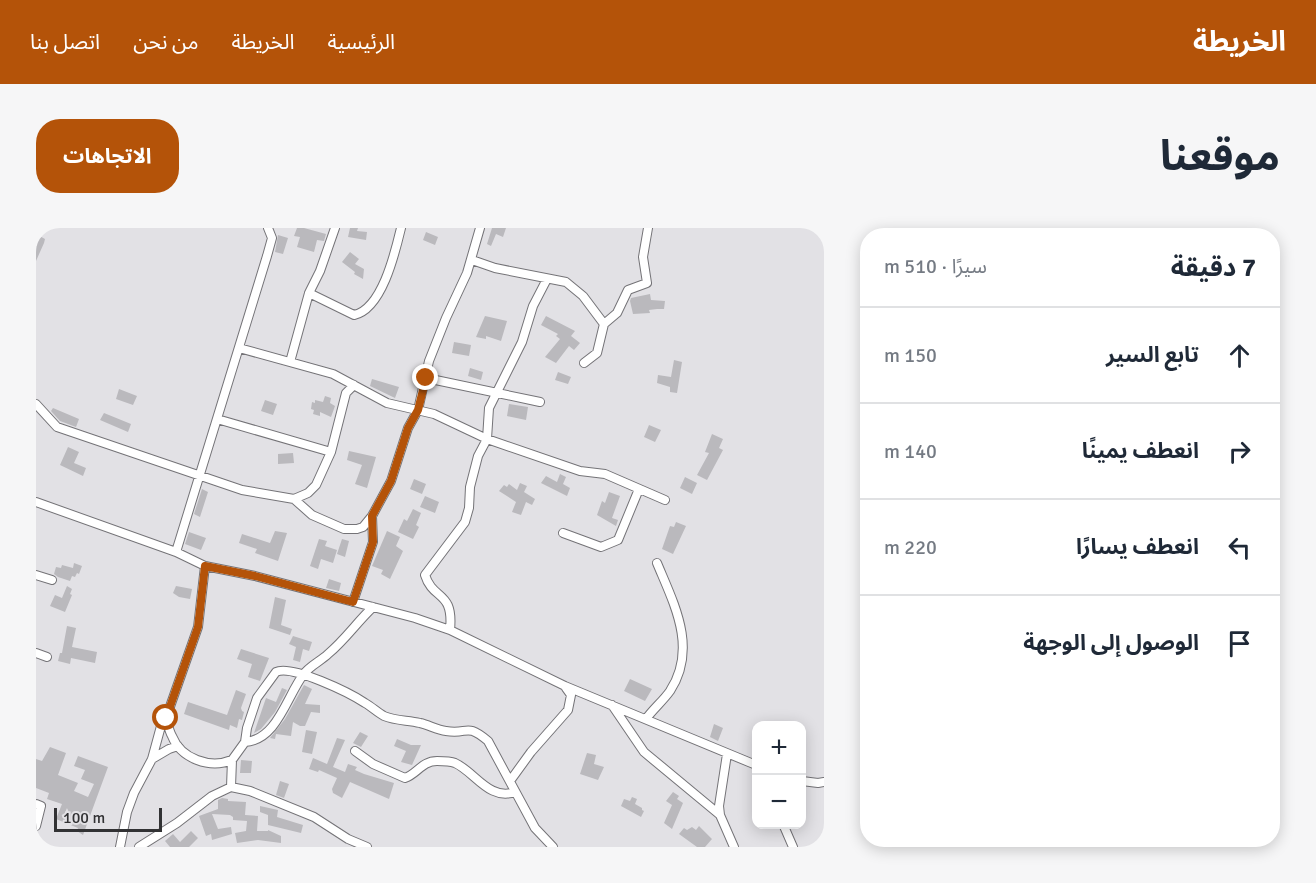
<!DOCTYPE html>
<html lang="ar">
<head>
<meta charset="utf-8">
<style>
	:root { --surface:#fff; --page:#f6f6f7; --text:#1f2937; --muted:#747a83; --line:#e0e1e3; --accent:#b45309 }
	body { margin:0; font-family:Signika,"Noto Sans Arabic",sans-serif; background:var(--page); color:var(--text); direction:rtl }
	.controls { position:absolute; right:18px; bottom:18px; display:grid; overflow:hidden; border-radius:12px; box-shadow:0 3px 15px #0003 }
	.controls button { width:54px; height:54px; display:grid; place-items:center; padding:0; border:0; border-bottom:2px solid var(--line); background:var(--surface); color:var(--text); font:30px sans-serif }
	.scale { position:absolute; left:18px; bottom:15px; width:108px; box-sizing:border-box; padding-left:6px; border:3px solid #323234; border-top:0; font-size:16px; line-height:21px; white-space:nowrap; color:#323234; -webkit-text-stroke:4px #e2e1e5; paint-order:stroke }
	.stop { position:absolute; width:18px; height:18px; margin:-14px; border:4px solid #b45309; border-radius:50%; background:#fff }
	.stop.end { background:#b45309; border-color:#fff; box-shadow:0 2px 6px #0008 }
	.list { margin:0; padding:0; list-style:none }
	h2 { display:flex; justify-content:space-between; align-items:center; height:78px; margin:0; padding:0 24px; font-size:26px }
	h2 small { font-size:20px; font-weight:400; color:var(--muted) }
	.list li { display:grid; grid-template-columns:39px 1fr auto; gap:18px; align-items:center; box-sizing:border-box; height:96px; padding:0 24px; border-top:2px solid var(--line) }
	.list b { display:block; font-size:22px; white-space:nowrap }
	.list em { font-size:20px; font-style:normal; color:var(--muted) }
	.icon { flex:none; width:33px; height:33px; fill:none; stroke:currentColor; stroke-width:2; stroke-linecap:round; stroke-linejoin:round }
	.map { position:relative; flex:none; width:788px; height:619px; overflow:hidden; direction:ltr; border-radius:24px }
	header { display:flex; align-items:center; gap:36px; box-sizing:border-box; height:84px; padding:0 30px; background:var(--accent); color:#fff }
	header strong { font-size:28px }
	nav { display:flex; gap:33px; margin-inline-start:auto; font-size:21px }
	.intro { display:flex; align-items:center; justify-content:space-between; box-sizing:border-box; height:144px; padding:0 36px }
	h1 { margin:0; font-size:42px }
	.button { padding:15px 27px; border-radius:24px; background:var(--accent); color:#fff; font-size:21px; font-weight:700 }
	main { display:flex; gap:36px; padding:0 36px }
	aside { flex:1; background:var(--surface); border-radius:24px; box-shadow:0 3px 15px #0003 }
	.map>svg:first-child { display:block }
	.building { fill:#bab9bd }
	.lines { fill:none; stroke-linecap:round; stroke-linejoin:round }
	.street-casing { stroke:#747377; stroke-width:10 }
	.street { stroke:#fff; stroke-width:8 }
	.route { stroke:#b45309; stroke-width:8 }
</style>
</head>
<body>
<header>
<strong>الخريطة</strong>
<nav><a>الرئيسية</a><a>الخريطة</a><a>من نحن</a><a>اتصل بنا</a></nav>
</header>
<div class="intro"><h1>موقعنا</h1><a class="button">الاتجاهات</a></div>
<main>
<aside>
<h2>7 دقيقة<small>سيرًا · 510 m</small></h2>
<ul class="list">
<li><svg class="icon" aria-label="ahead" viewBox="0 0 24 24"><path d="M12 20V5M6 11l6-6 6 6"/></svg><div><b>تابع السير</b></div><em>150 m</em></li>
<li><svg class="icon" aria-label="right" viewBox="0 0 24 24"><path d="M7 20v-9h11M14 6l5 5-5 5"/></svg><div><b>انعطف يمينًا</b></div><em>140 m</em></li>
<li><svg class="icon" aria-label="left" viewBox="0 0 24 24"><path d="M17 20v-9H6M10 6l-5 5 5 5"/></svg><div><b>انعطف يسارًا</b></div><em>220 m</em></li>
<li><svg class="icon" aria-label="arrive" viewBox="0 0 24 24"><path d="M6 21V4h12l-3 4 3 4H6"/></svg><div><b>الوصول إلى الوجهة</b></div></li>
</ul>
</aside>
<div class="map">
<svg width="788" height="619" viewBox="0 0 788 619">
	<rect width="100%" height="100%" fill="#e2e1e5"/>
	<path class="building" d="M261 0H268L290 6 288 13 281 12 278 24 261 19 264 9 258 8Z
		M314 0H322L321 3 331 4 330 12 312 9Z
		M456 0H470L467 9 460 6 455 18 451 16Z
		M390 4 402 9 399 17 387 12Z
		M0 6 9 11 8 15 0 33Z
		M242 7 252 10 247 26 239 24Z
		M314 24 323 31 319 36 328 41 327 51 318 46 319 44 306 34Z
		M614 66 615 72 629 73 628 81H621L613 82 614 85 597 86 594 73 595 70Z
		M449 88 471 93 465 113 450 108V111L440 109Z
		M510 88 539 103 535 108 544 115 538 122 533 118 520 135 509 129 524 111 520 108 522 106 505 97Z
		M418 114 435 117 433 128 416 125Z
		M638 132 646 134 641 165 634 164V159L621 155 622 147 635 149Z
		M434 140 447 144 445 152 432 148Z
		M522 144 535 149 532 156 519 152Z
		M336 151 363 159 359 170 334 158Z
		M83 161 101 168 97 177 80 171Z
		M289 168 295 170 294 175 299 178 295 189 284 184V188L277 186 278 182 275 181 276 174 279 175V172L287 174Z
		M229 172 241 176 237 187 225 183Z
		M473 176 492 179 490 192 471 188Z
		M17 180 43 191 40 199 24 193 15 183Z
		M68 185 95 196 92 204 64 192Z
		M613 197 625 202 619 214 608 209Z
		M676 206 687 211 683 220 687 222 671 252 661 247 673 225 669 224Z
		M32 219 43 224 38 235 50 240 47 248 24 237Z
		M313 223 340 229 331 260 319 256 326 237 311 232Z
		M257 225 258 235 242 236V226Z
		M524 246 530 249 527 256 534 260 531 268 505 255 510 248 521 254Z
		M649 249 661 255 656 266 644 260Z
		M378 251 390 256 386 266 374 261Z
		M484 255 491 258 488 264 499 271 496 277 490 274 485 287 476 284 480 274 463 263 468 257 471 259 473 256 481 262Z
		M166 261 172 264 164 289 158 286Z
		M573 264 584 268 576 290 582 292 580 298 561 287 566 273 569 275Z
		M389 268 403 274 399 285 384 279Z
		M377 281 385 285 380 297 383 299 377 311 362 304 368 291 371 293Z
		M640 294 650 298 637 326 626 321 634 298 638 299Z
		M239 303 251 305 242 333 219 325 221 321 203 315 206 306 234 315Z
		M351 303 364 309 360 318 367 323 354 351 345 346 347 342 336 338Z
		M153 304 170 310 165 322 149 316Z
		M283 311 291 313 289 318 301 322 297 335 285 331 282 341 274 338Z
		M306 311 313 313 309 329 301 326Z
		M38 335 46 338 43 346 41 345 39 349 36 348 34 353 22 349 18 346 20 339 25 340 26 337 37 340Z
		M293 351 305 355 303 363 290 360Z
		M31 358 36 361 34 366 36 367 29 384 14 378 19 367 26 370Z
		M140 358 156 361 154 371 143 369 137 365Z
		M239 369 250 372 245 397 256 401 254 407 233 400Z
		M31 398 40 400 36 419 61 424 59 435 35 430 34 436 22 433 24 425H26Z
		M257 408 276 414 273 423 267 421 264 434 257 432 260 419 253 416Z
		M205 421 233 430 224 453 212 449 216 436 201 431Z
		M594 451 616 461 609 473 588 463Z
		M268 457 276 461 269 476 284 477V485L275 484 269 498H264L257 494 255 508 240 506 239 511 234 510 249 491Z
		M246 460 251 462 239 484 225 501 218 505 230 470 240 474Z
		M200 462 210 466 205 480 206 483 208 484 206 492 203 491 201 500 194 497 193 502 148 486 152 474 191 487Z
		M678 496 687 500 682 513 674 509Z
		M270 502 281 504 276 526 266 524Z
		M324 504 332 508 325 519 317 515Z
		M301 510 309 512 297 539 309 544 312 536 321 539 319 542 328 546 358 555 353 571 314 554 306 570 297 565 296 561 301 550 283 542 282 544 273 541 277 530 291 536Z
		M361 511 375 517H385L376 537 365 534 370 523 358 518Z
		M14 519 30 525 22 547 42 555 38 563 52 569 58 556 45 551 49 542 38 538 42 528 72 539 47 607 41 603 42 600 20 591 26 576 11 571 13 565 0 560V531L6 533Z
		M551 525 560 527 558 536 568 539 562 552 544 546Z
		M205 532 216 533 215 545H204Z
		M244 553 253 556 248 570 240 567Z
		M637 564 643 568 641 571 647 575 636 601 628 595 636 577 630 573Z
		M596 569 601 571 599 576 606 580V582L608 583 605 589 585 578 588 571 594 573Z
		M186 570 192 571V573L210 574 209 587 222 588 221 603H232V602L245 608V615L222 612 201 615 199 605 210 603 211 593 197 592V589L194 587 176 586 182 601 195 599 196 606 176 612 175 606 170 608 163 588 182 581V572Z
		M224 578 242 582 241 589 267 597 265 605 232 597V587L224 584Z
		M663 598 676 611 669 619H661L643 606 648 600 651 602 656 599 660 602Z
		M155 603 162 610 153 619H134L129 613 137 606 144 614Z"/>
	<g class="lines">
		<defs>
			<path id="street" d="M436 32 459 40 530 54 547 68 568 96
				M273 65 318 87C346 81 359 25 365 0
				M203 120 297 146 351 175 398 186 451 211 544 243 569 246 629 272
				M254 134 273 65 284 43 299 0
				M548 135 561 125 568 96 581 85 592 62 611 55 607 29 612 0
				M390 150 504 174
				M0 176 21 199 206 262 258 271 276 287 308 301H321L327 299 336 288 355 253 372 200 382 182 393 133 410 90 431 45 444 0
				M181 191 295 224
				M258 271 272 265 280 257 295 224 310 165 318 157
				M0 274 140 324 169 338 162 399 130 490 125 498 116 531 98 565 91 584 84 619
				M527 305 565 319 582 312 603 261
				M140 324 231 28 236 10 232 0
				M169 338 219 348 379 390 414 402 529 458 720 537
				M0 347 16 352
				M317 374 337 314 336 288
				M414 402C418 362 397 373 389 347L429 294 433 280 434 259 442 228 451 211 453 180 486 114 497 78 511 51
				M0 425 11 429
				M576 477 608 524 684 587
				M130 490C132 496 133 503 136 508 145 531 174 541 196 532
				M610 491C617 481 627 473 634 463 662 420 638 376 621 335
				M209 514C241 512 251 468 267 447 273 438 285 433 292 426 309 412 321 394 337 379
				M319 523 337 536 369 550C381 546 386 533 401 533 406 533 414 533 419 535 439 544 453 573 479 564
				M691 526 683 578 684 587 698 619
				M116 531 133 521 142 518
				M474 553 495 524 532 482 535 467 530 460
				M766 553 782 555 788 554
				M195 559 196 532 209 514 211 500 221 470 240 444C255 436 314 465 329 475 336 479 341 484 348 488 360 493 372 492 384 495 393 497 401 502 410 503 433 507 429 494 452 513L499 600 517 619
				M0 576 5 578 0 598
				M747 596 757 619
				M103 619 141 595 176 568 195 559 214 563 278 589 312 611 331 619"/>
		</defs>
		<use href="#street" class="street-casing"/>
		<use href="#street" class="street"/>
	</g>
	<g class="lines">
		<path class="route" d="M130 490 162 399 169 338 219 348 317 374 337 314 336 288 355 253 372 200 382 182 390 150"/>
	</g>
</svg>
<div class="controls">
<button>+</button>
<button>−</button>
</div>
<div class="scale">100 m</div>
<div class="stop" style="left:130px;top:490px"></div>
<div class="stop end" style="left:390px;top:150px"></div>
</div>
</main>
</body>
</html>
